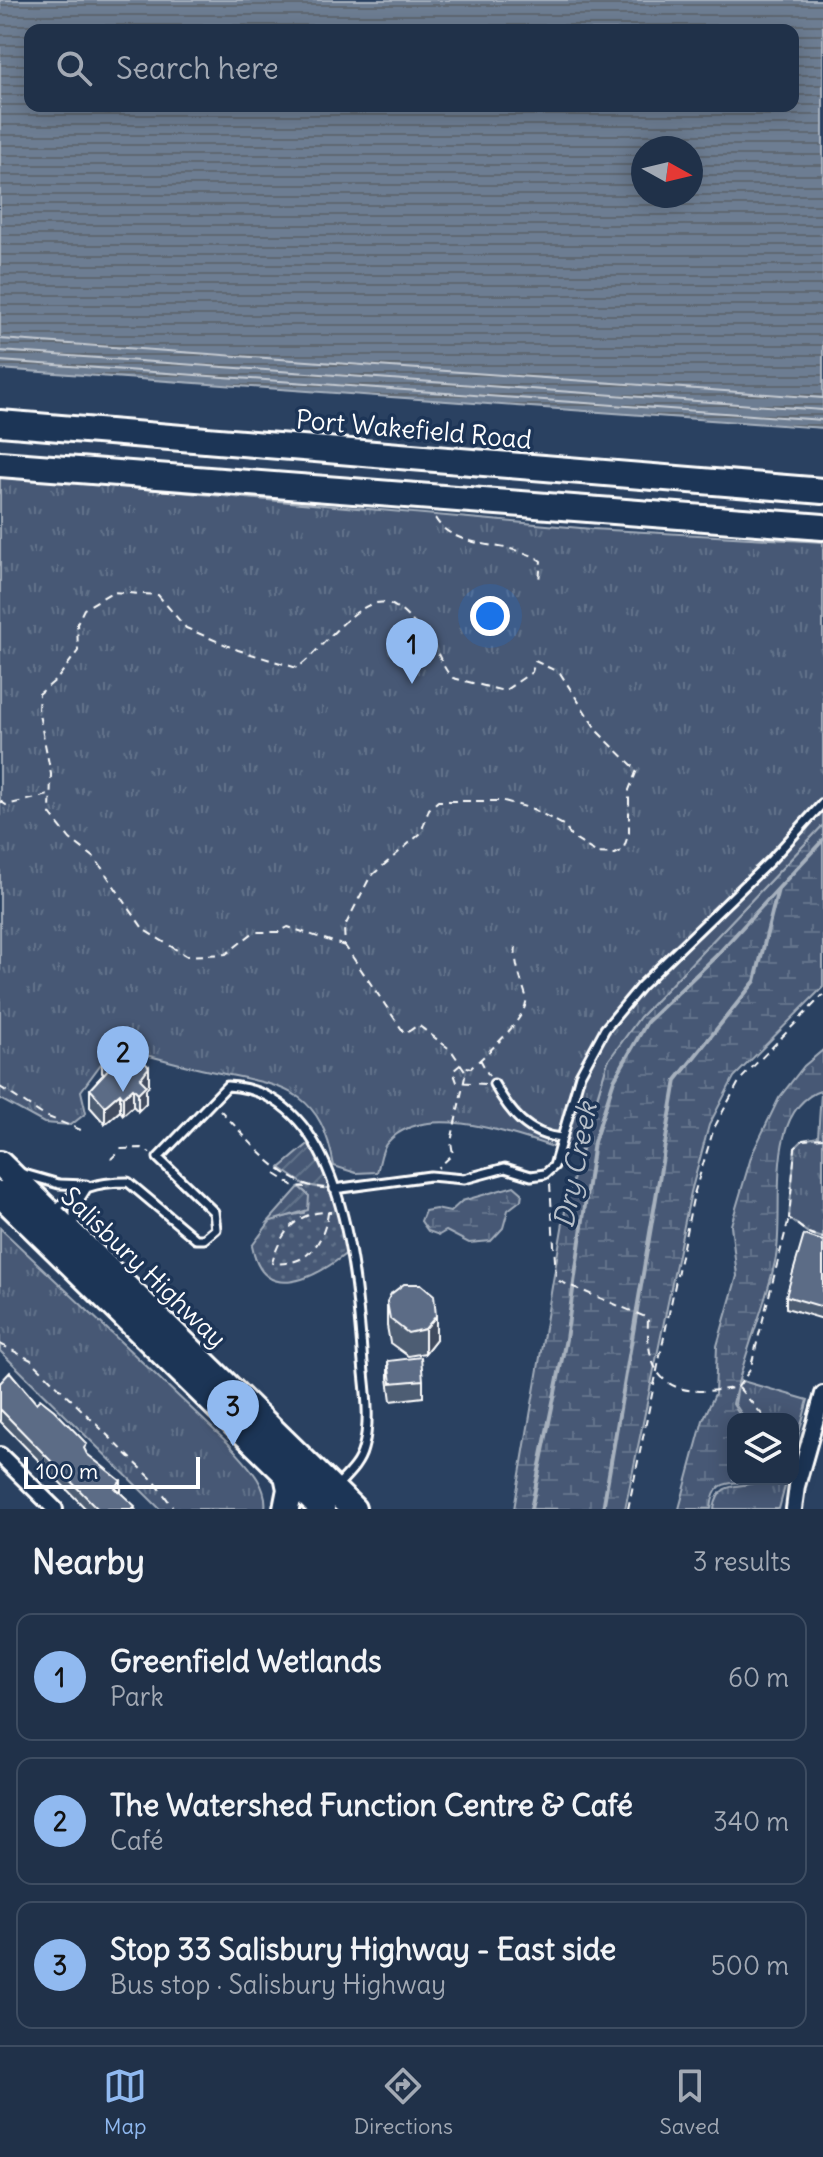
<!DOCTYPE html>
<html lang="en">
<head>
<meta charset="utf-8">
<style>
	:root { --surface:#203149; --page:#2d3d53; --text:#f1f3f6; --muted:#a2a9b4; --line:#3d4c61; --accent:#90b9f0 }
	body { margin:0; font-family:Delius,sans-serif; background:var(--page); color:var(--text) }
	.controls { position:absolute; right:24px; bottom:24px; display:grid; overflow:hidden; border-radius:16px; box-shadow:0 4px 20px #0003 }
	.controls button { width:72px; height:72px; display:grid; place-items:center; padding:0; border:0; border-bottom:2px solid var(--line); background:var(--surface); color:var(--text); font:40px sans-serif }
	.compass { position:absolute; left:631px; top:136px; width:72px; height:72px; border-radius:50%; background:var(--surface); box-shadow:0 4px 20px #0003; rotate:98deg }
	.scale { position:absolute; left:24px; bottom:20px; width:176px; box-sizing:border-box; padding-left:8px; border:4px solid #fff; border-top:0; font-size:22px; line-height:28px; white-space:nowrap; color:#fff; -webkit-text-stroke:6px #1d3557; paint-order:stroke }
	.you { position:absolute; left:490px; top:616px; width:28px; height:28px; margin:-20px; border:6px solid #fff; border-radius:50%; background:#1a73e8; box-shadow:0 0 0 12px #1a73e833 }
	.badge { display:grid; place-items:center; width:52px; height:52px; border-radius:50%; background:var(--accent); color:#111; font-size:26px; font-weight:700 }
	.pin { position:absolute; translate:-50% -66px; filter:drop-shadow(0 2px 4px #0008) }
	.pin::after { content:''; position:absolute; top:42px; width:28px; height:24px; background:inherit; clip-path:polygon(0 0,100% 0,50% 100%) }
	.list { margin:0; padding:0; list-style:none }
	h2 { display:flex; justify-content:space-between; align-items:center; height:104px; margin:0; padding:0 32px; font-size:34px }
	h2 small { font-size:26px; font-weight:400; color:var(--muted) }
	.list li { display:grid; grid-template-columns:52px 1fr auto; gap:24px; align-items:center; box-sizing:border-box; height:128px; margin:0 16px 16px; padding:0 16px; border:2px solid var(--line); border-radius:16px }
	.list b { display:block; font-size:30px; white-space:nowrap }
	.list p { margin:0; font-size:26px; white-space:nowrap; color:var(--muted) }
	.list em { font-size:26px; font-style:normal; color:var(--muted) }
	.icon { flex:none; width:44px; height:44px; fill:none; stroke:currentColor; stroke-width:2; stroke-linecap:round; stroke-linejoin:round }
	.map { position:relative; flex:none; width:823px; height:1509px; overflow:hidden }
	.search { position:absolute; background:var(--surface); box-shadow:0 4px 20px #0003; left:24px; right:24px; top:24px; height:88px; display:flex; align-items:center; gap:20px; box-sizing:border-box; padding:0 28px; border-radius:16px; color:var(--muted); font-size:30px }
	.sheet { height:536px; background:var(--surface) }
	nav { display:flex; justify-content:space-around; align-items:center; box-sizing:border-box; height:112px; border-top:2px solid var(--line); background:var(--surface); font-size:22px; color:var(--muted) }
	nav a { display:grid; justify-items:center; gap:4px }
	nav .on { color:var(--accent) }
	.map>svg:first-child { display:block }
	.grass { fill:url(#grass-dots); stroke:#a2acba; stroke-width:2 }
	.wetland { fill:url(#wetland-marsh); stroke:#a2acba; stroke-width:2 }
	.park { fill:url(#park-tufts); stroke:#a2acba; stroke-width:2 }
	.garden { fill:url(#garden-furrows); stroke:#a2acba; stroke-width:2 }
	.water { fill:url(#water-rules); stroke:#a7b1be; stroke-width:2; fill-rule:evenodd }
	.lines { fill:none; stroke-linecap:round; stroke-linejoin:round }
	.shore { stroke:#c5cbd3; stroke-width:2 }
	.stream { stroke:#a7b1be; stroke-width:4 }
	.lane-casing { stroke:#fff; stroke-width:13 }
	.street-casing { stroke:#fff; stroke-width:20 }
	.highway-casing { stroke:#fff; stroke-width:30 }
	.path { stroke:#fff; stroke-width:2; stroke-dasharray:8 6; stroke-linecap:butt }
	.lane { stroke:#1d3557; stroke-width:7 }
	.street { stroke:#1d3557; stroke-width:14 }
	.highway { stroke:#1d3557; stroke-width:24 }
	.wall { fill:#4e5d73; stroke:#fff; stroke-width:2 }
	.shaded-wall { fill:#404c5e; stroke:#fff; stroke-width:2 }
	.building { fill:#5b6c86; stroke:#fff; stroke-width:2 }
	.labels { text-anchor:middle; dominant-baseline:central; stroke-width:7; stroke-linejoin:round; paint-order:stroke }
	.street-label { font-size:26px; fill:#fff; stroke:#1d3557 }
	.water-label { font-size:28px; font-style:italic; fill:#b6bec8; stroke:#1d3557 }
</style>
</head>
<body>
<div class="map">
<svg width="823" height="1509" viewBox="0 0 823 1509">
	<defs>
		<pattern id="grass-dots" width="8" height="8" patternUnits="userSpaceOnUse" patternTransform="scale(2)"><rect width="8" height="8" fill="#465975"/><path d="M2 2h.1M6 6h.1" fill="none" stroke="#62728a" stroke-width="1.8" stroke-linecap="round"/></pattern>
		<pattern id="wetland-marsh" width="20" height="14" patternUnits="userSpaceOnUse" patternTransform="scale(2)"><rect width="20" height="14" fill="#465975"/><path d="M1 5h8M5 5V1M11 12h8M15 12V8" fill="none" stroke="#62728a"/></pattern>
		<pattern id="park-tufts" width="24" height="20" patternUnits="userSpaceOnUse" patternTransform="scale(2)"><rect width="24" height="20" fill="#465975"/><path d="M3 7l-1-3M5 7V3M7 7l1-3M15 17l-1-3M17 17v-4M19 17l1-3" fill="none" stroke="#62728a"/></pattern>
		<pattern id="garden-furrows" width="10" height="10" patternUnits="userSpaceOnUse" patternTransform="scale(2)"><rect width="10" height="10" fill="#465975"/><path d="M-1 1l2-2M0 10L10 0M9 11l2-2" fill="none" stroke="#62728a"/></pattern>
		<pattern id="water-rules" width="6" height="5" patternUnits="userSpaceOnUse" patternTransform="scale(2)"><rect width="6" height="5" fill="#6d7d92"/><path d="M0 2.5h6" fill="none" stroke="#5e6772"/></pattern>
	</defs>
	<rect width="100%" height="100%" fill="#2a4161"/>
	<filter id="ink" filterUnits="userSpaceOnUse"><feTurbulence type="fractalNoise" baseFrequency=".0125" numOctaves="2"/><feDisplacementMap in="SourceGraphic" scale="16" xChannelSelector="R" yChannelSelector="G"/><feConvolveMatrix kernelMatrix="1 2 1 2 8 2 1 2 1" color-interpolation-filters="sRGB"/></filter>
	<g filter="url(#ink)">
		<path class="grass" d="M305 1185 334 1189 348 1252C317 1277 263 1307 252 1246L272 1219 304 1213 306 1193 299 1187Z"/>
		<path class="wetland" d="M823 825V987L734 1077 709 1125 691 1192 625 1509H514L566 1205 608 1060 640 1017Z
			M823 1050V1090C762 1108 785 1211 776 1257 766 1307 743 1354 733 1404L742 1419H733V1479H760C736 1487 714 1473 711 1509H679L703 1420 715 1394 717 1346 737 1276 731 1225 752 1154 779 1098 804 1066Z
			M514 1186 522 1193 521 1200 508 1210 503 1228 491 1241 469 1243 446 1231 439 1235 428 1231 421 1221 425 1211 436 1209 450 1212 462 1201Z"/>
		<path class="park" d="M0 476 592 529 823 542V825L640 1017 608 1061 579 1155C530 1141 426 1096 387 1143 381 1149 380 1163 377 1172L356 1173 334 1166C320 1086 281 1086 215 1072 184 1066 154 1057 124 1049H112L81 1091 86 1113 71 1125 44 1123 0 1099Z
			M821 1093H823V1238L808 1233 789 1218 795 1148 803 1140 818 1137Z
			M0 1228 228 1443C243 1461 269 1483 265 1509H160L0 1351Z
			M739 1380 808 1400 793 1455V1419H745L735 1404Z
			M765 1479H787L779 1509H714C720 1475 743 1492 765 1479Z"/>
		<path class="garden" d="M313 1140 334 1189 305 1185 280 1168Z
			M299 1187 309 1196 308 1210 268 1222Z"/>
		<path class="water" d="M0 0H823V428L0 369ZM30 30H793V106H30ZM643 148H691V196H643Z"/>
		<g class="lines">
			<path class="shore" d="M0 339 823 398
				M0 351 823 410
				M0 361 823 420"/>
			<path class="stream" d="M531 1509 566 1339 594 1142 614 1080 647 1022 715 957 823 840
				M603 1509 676 1080 755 981 778 889"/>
			<defs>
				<path id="lane" d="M494 1084C510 1112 527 1135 562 1138
					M24 1174 59 1184 86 1185
					M334 1189 430 1176 464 1179 505 1168 531 1176 545 1174 554 1166 580 1075 605 1029 641 986 770 861 823 803
					M55 1210C78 1187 96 1182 128 1182L196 1239H204L216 1229 214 1212 158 1158 227 1086C341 1091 355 1264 362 1351 364 1382 372 1418 363 1449 359 1465 346 1476 335 1488
					M74 1226V1208L88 1186"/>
				<path id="street" d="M0 1455 55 1509
					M794 1509 797 1486 823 1394"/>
				<path id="highway" d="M0 423 823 491
					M0 464 823 527
					M0 1164 353 1509
					M0 1194 322 1509
					M286 1509 290 1489 287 1475"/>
			</defs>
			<use href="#lane" class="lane-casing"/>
			<use href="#street" class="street-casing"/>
			<use href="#highway" class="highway-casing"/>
			<path class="path" d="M435 518C455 552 513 540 541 561L539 581
				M0 801 6 805 49 795
				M345 946 288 927 279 932H254L226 954 187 956 144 930 95 858 70 839 50 814 51 774 38 709 39 694 57 679 78 651 77 623 84 609 112 592 158 595 186 628 238 650 297 668C321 652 359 592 390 604 403 609 417 627 427 637 439 649 441 668 453 678L504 691 532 672 535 661 560 673 598 732 637 770 629 790V833L623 850 615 854 597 853 571 837 565 826 533 809 504 801H438L429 809 421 833 370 877 344 928 345 946 405 1034 418 1025 451 1050 466 1072 451 1142 453 1154 438 1168
				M480 1059 489 1076
				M485 1084 457 1082 453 1071 460 1065 471 1068C485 1055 531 1016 526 996 521 979 512 959 517 941
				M0 1087 43 1115 86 1132
				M220 1110C248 1138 282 1186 324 1188
				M823 1138 803 1140 795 1148 789 1218 808 1233 823 1238
				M111 1159 121 1149 142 1148 150 1153
				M275 1174 294 1186 305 1187
				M550 1184 556 1276 559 1281 648 1318C645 1386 674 1399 738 1387L750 1370 789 1218
				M328 1212C324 1243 307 1267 272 1263 281 1231 297 1211 331 1212
				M0 1344 31 1360 155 1482 174 1509
				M739 1388 766 1419
				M628 1509 694 1194 714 1128 740 1080 823 995"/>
			<use href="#lane" class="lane"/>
			<use href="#street" class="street"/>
			<use href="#highway" class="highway"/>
		</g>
		<path class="wall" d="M102 1055 124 1062 149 1085 146 1089V1103L138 1111 133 1106 123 1115 120 1111 105 1124 90 1107V1089L104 1074 102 1073Z
			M823 1241V1319L786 1308V1296Z
			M391 1294 436 1339 425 1353 408 1356 390 1343 387 1326V1302Z
			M388 1361 423 1380V1397L391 1401 388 1378Z
			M0 1383 36 1403 87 1455 135 1509H86L0 1421Z"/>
		<path class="shaded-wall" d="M149 1067V1085L146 1089V1103L138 1111V1093L140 1079Z
			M133 1088V1106L123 1115V1097Z
			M120 1093V1111L105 1124V1106Z
			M436 1316V1339L425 1353V1329Z
			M121 1481V1493L115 1488Z"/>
		<path class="building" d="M110 1047 124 1062 137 1054 149 1067 140 1079 146 1085 138 1093 133 1088 123 1097 120 1093 105 1106 90 1089 112 1065 102 1055Z
			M804 1235 823 1241V1307L786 1296Z
			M404 1284H421L434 1295 436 1316 425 1329 408 1333 390 1319 387 1302 391 1294Z
			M421 1357 423 1380 391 1383 388 1361Z
			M10 1372 36 1403 40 1399 54 1410 87 1444 84 1448 87 1454 121 1481 115 1488 135 1506 132 1509H98L0 1409V1383Z"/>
	</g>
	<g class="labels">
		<g class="street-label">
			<text transform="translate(414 429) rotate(5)">Port Wakefield Road</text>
			<text transform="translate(144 1267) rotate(44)">Salisbury Highway</text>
		</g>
		<g class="water-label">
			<text transform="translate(575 1165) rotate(-79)">Dry Creek</text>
		</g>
	</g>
</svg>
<div class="controls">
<button><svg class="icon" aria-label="layers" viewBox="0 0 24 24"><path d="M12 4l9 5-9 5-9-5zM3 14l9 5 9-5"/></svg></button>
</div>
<svg class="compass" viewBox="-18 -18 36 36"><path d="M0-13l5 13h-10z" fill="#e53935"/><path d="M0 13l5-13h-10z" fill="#a2a9b4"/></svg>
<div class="scale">100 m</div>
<div class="you"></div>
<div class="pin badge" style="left:412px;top:684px">1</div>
<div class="pin badge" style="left:123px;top:1092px">2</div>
<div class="pin badge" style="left:233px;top:1446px">3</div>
<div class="search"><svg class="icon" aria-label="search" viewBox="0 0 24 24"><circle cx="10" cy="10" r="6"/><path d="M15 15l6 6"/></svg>Search here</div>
</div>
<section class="sheet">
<h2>Nearby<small>3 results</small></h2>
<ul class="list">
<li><span class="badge">1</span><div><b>Greenfield Wetlands</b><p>Park</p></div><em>60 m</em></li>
<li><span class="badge">2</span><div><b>The Watershed Function Centre &amp; Café</b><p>Café</p></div><em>340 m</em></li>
<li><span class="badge">3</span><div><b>Stop 33 Salisbury Highway - East side</b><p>Bus stop · Salisbury Highway</p></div><em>500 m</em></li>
</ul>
</section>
<nav>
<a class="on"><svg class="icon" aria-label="map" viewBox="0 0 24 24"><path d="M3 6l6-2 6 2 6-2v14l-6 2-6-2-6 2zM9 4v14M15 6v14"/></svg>Map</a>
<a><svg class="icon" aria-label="directions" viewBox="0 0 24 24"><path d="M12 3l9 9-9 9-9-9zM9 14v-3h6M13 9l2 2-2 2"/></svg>Directions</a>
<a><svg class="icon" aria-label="saved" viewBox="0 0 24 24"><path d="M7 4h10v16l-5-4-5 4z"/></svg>Saved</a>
</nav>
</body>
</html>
